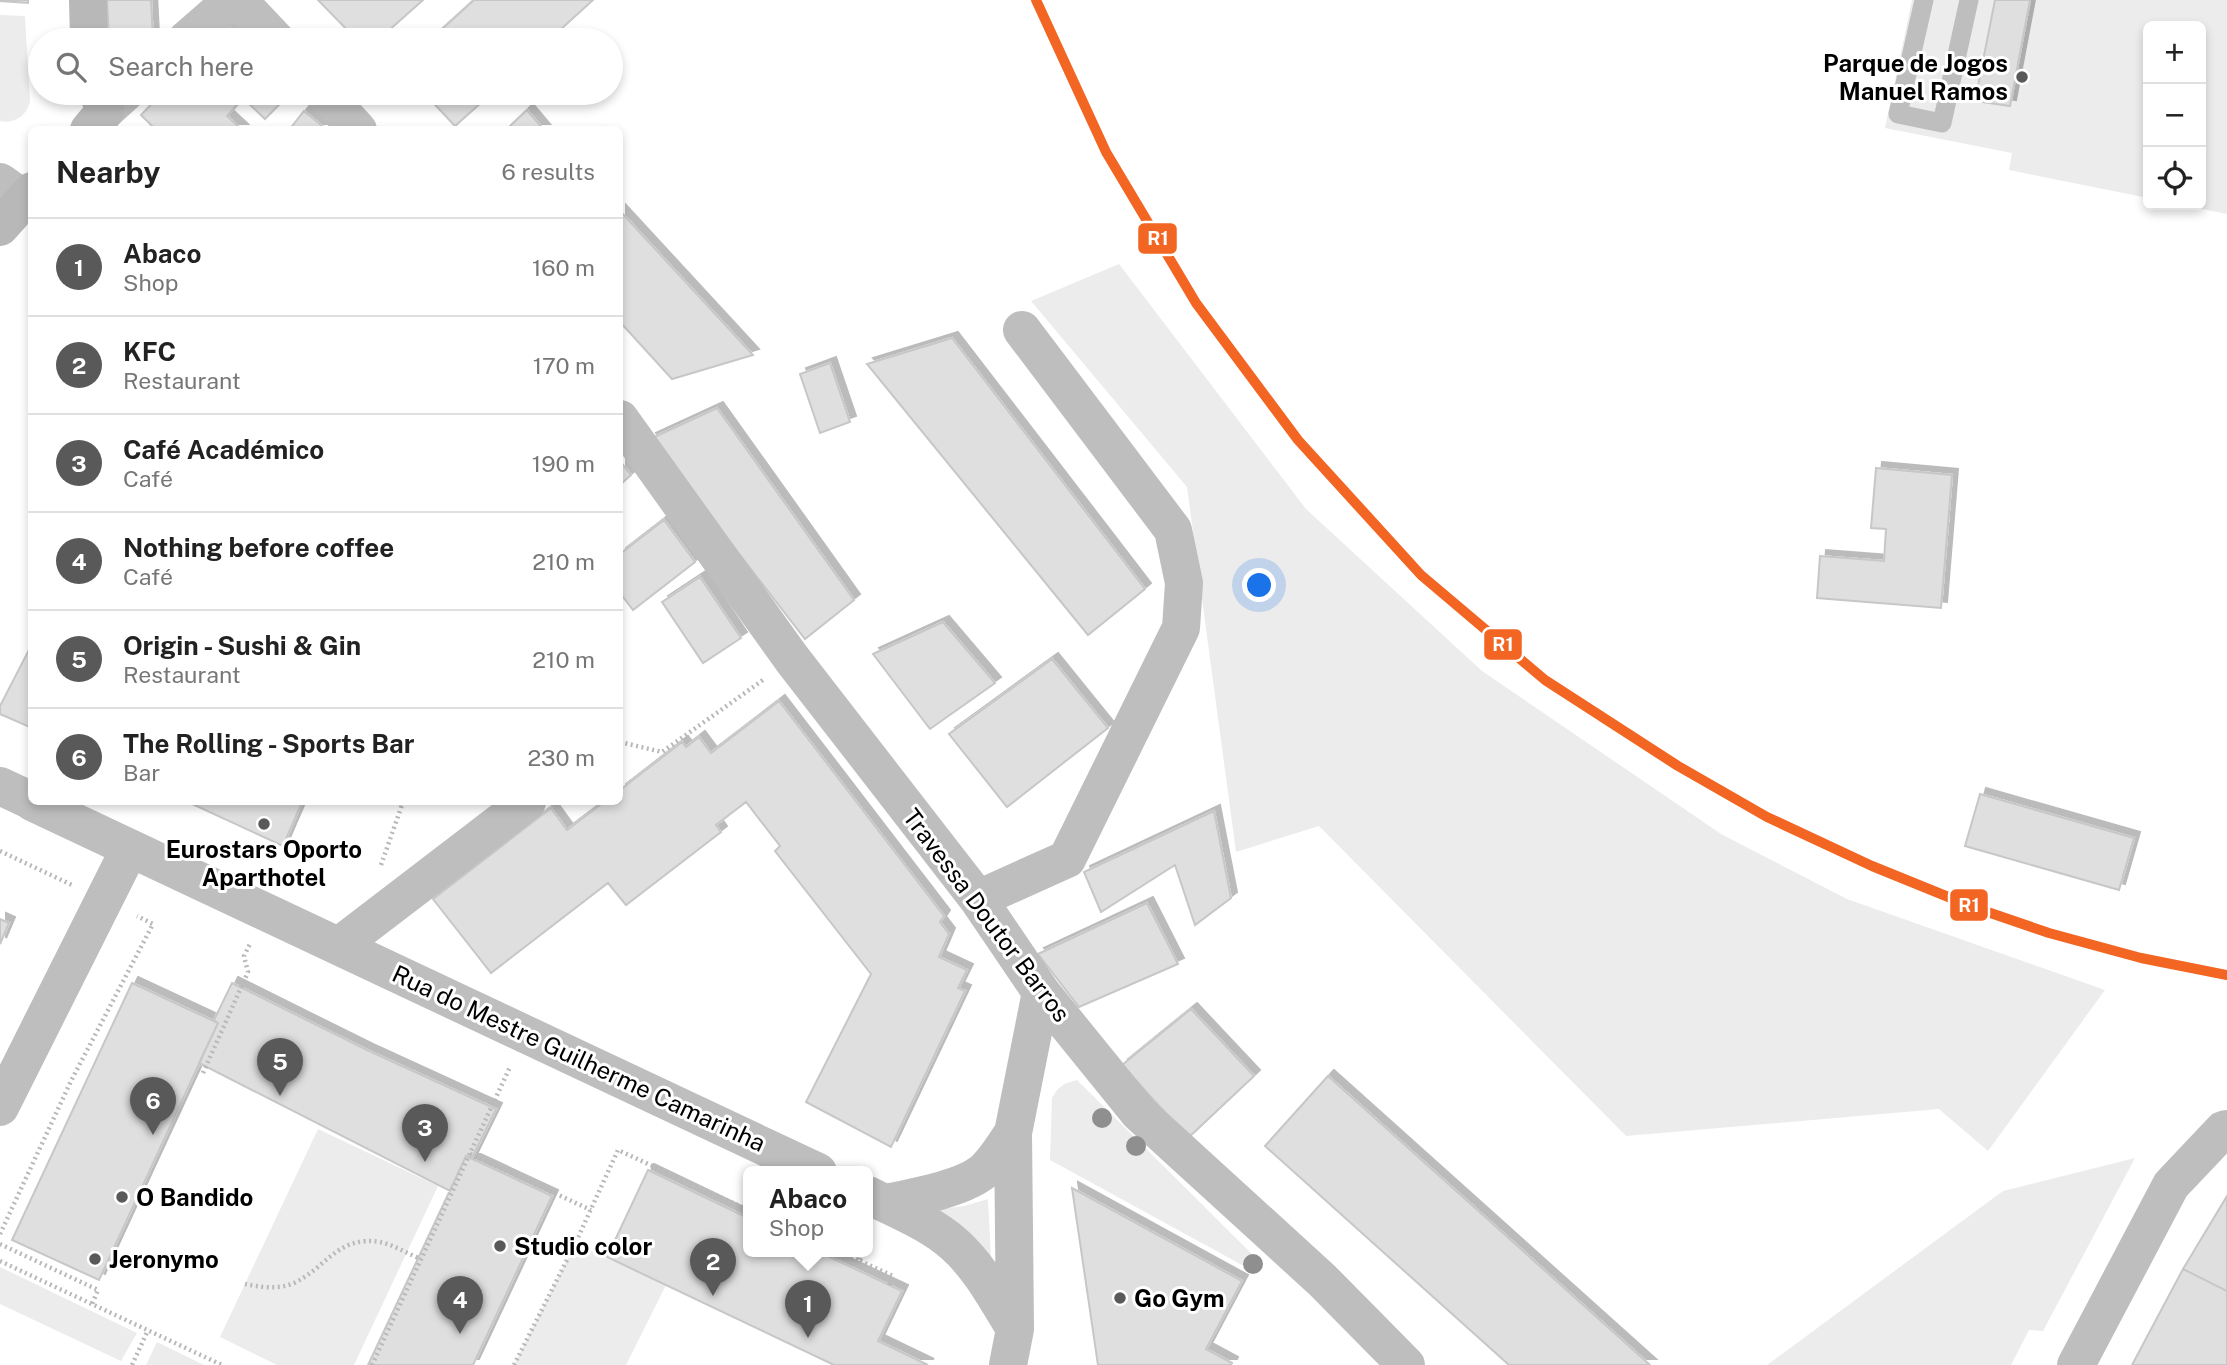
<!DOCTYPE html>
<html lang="en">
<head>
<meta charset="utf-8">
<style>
	:root { --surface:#fff; --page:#f2f2f2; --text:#222; --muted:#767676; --line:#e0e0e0; --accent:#595959 }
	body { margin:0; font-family:"Public Sans",sans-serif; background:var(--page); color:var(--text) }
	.controls { position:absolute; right:21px; top:21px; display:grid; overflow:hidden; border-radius:10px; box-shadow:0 4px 10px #0003 }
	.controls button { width:63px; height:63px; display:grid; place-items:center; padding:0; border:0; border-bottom:2px solid var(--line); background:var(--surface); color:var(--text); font:35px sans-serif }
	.you { position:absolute; left:1260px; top:586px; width:24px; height:24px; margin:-18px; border:5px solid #fff; border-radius:50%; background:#1a73e8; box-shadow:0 0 0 10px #1a73e833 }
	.badge { display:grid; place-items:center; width:46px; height:46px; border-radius:50%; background:var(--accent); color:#fff; font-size:23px; font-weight:700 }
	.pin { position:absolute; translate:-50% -58px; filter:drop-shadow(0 2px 4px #0008) }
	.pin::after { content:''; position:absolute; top:37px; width:24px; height:21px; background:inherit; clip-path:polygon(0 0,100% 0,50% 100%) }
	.popup { position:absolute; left:743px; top:1166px; width:130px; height:91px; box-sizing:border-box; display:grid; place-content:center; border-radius:10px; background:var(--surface); filter:drop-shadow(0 2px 5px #0005); font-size:23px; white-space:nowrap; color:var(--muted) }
	.popup b { font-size:26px; color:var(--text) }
	.popup::after { content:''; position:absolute; left:50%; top:100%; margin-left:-14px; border:14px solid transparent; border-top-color:var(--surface) }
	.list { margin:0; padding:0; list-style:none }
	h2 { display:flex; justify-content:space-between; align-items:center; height:91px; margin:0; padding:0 28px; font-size:30px }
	h2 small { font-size:23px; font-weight:400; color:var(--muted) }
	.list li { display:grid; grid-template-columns:46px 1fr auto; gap:21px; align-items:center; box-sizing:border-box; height:98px; padding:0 28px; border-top:2px solid var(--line) }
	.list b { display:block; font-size:26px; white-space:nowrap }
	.list p { margin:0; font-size:23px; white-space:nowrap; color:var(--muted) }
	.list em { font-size:23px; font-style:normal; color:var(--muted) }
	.icon { flex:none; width:38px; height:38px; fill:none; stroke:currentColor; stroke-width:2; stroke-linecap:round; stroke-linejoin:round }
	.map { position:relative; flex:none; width:2227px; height:1365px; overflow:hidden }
	.search { position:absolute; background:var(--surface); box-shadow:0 4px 10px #0003; left:28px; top:28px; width:595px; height:77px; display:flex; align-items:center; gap:18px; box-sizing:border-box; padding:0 24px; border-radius:38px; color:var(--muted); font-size:26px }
	.panel { position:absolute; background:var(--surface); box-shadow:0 4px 10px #0003; left:28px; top:126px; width:595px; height:679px; border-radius:10px }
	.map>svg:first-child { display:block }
	.green { fill:#ececec }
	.building { fill:#dfdfdf; stroke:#c7c7c7; stroke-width:2; filter:url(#shadow) }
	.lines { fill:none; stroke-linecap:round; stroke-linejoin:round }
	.path { stroke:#b9b9b9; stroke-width:4.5; stroke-dasharray:2 3.5; stroke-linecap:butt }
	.lane { stroke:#bebebe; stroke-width:19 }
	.street { stroke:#bebebe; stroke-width:38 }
	.secondary { stroke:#b8b8b8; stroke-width:38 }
	.rail-1-casing { stroke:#fff; stroke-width:16 }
	.rail-1 { stroke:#f26522; stroke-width:10 }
	.tree { fill:#8f8f8f }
	.poi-dot { fill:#595959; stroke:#fff; stroke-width:2.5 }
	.labels { text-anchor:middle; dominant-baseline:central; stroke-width:6; stroke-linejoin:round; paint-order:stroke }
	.poi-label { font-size:24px; font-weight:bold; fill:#000; stroke:#fff; text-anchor:start }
	.street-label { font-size:24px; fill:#000; stroke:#fff }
	.line-badge { stroke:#fff; stroke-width:2.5 }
	.badge-label { font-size:19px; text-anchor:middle; font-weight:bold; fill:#fff }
</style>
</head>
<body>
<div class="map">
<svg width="2227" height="1365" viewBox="0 0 2227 1365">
	<defs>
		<filter id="shadow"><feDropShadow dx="6" dy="-6" stdDeviation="0" flood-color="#0004"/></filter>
	</defs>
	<rect width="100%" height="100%" fill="#fff"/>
	<path class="green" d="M1912 0H2227V214L2183 205H2201V26H2148V198L2009 170 2012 153 1885 128Z
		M0 15 25 16 30 102C26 116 15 124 0 121Z
		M1119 264 1306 509 1482 671 1721 834 1847 899 2105 990 1988 1151 1939 1109 1626 1136 1319 826 1236 852 1187 487 1031 301Z
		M1077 1080 1259 1261 1253 1271 1050 1160 1052 1098C1058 1086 1065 1083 1077 1080Z
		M318 1129 438 1186 354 1365H277L220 1337Z
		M2135 1158 2043 1331 2029 1330 2011 1365H1767L2003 1191Z
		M988 1199 991 1259 937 1214 941 1209 964 1206Z
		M575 1244 666 1285 626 1365H514Z
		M0 1267 137 1333 121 1361 0 1304Z
		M157 1342 204 1365H146Z"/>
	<path class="building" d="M0 0H28V3L0 1Z
		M107 0H151L153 40H109Z
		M318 0H423L378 40H357Z
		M474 0H593L549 40H430Z
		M1995 0H2030L2010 106 1975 101Z
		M226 25 242 40H212Z
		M162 93H290L265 119 243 98 227 116 242 130H156L141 115Z
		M424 93H492L455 126Z
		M527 110 544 130H506Z
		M304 111 327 130H289Z
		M620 211 753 355 672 379 620 322Z
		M952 338 1145 589 1088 635 867 364Z
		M830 363 850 422 820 433 800 374Z
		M717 408 854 600 805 639 650 439Z
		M620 461 631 475 620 485Z
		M1876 468 1952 475 1941 608 1817 598 1820 556 1884 561 1886 529 1871 528Z
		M664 520 695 562 633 610 620 593V554Z
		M700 577 741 638 703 663 662 602Z
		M943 622 995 683 930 729 873 654Z
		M32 644V728L0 714V706Z
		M1052 659 1108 728 1007 807 949 734Z
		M779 701 944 916 940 922 949 934 939 957 967 970 958 988 965 991 891 1147 806 1102 871 974 775 851 780 846 746 802 716 825 721 832 626 905 608 883 491 973 433 899 551 808 567 830 604 802H620V790L682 742 686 747 699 737 711 753Z
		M1980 794 2134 838 2119 890 1965 846Z
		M188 802H302L283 846Z
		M1214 811 1231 898 1195 925 1175 865 1101 912 1084 872Z
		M1147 903 1178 964 1079 1007 1038 954Z
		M0 919 9 923 0 944Z
		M132 983 218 1023 99 1280 12 1240Z
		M232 983 367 1050 496 1109 472 1158 466 1156 450 1191 199 1063 218 1023 214 1020Z
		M1191 1009 1254 1076 1188 1138 1122 1065Z
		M1328 1076 1650 1365H1509L1265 1146Z
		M466 1156 552 1196 473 1365H368Z
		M648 1170 748 1218V1252H819L902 1291 878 1341 928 1365H834L607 1257Z
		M1072 1188 1242 1281 1206 1349 1232 1363 1231 1365H1098Z
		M2227 1196V1291L2183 1269Z
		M2183 1269 2227 1291V1365H2132Z"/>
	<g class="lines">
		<path class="path" d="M620 742 662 752 763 680
			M0 851 72 885
			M381 865 403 802
			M203 1073 248 972 244 956 250 944
			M470 1154 591 1210
			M0 1234 71 1081 153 924 137 916
			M0 1244 98 1290 92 1304
			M841 1252 860 1261 863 1252
			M0 1261 222 1365
			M860 1261 893 1276 889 1286
			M245 1284C260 1287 278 1290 294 1283 326 1268 338 1235 380 1242 394 1245 408 1254 421 1259
			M132 1365 148 1330
			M372 1365 510 1067
			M514 1365 575 1244 618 1150 748 1210"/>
		<path class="lane" d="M1924 0 1898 114 1942 123 1969 0"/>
		<path class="street" d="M238 0 276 40
			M186 40 232 0
			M324 93 358 130
			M105 111 125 93
			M0 182 24 199
			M620 419 792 659 978 899 1041 992 1139 1113 1322 1280 1406 1365
			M0 786 32 801
			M32 802 818 1172
			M978 899 1067 859 1181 628 1184 583 1173 530 1022 330
			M340 945 527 802
			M0 1107 130 848
			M868 1195C897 1210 929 1222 954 1244 980 1267 997 1300 1015 1329
			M884 1203C912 1198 968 1188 987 1168 997 1158 1005 1144 1013 1133
			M1008 1365 1015 1329 1013 1133 1041 992
			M2076 1365 2171 1185 2223 1130 2227 1129"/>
		<path class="secondary" d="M88 0 89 40
			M89 130 105 111 98 93
			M0 227 32 191"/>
		<defs>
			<path id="rail-1" d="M1036 0 1106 152 1196 303 1298 440 1421 575 1545 680 1678 766 1767 817 1872 866 1973 907 2049 933 2141 958 2227 975"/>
		</defs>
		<use href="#rail-1" class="rail-1-casing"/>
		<use href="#rail-1" class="rail-1"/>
	</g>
	<g class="tree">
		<circle cx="1102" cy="1118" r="10"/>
		<circle cx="1136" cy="1146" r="10"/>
		<circle cx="1253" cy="1264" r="10"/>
	</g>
	<g class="poi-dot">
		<circle cx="2022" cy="77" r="7"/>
		<circle cx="264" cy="824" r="7"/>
		<circle cx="122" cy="1197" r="7"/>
		<circle cx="500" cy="1246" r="7"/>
		<circle cx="95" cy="1259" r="7"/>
		<circle cx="1120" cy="1298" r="7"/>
	</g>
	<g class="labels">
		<g class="poi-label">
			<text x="2008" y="63" text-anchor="end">Parque de Jogos<tspan x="2008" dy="28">Manuel Ramos</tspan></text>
			<text x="264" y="849" text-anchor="middle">Eurostars Oporto<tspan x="264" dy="28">Aparthotel</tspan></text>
			<text x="136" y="1197">O Bandido</text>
			<text x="514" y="1246">Studio color</text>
			<text x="109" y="1259">Jeronymo</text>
			<text x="1134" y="1298">Go Gym</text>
		</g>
		<g class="street-label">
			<text transform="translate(987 915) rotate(53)">Travessa Doutor Barros</text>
			<text transform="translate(579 1058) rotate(25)">Rua do Mestre Guilherme Camarinha</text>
		</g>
	</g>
	<g class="line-badge">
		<rect x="1137" y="222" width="41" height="33" rx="7" fill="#f26522"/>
		<rect x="1483" y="628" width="40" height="33" rx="7" fill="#f26522"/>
		<rect x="1949" y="888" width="40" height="34" rx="7" fill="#f26522"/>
	</g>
	<g class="badge-label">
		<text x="1158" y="245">R1</text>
		<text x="1503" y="651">R1</text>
		<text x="1969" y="912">R1</text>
	</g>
</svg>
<div class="controls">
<button>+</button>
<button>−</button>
<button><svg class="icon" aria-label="locate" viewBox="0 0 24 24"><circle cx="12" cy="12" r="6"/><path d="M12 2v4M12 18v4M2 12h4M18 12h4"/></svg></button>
</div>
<div class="you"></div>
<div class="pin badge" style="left:808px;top:1338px">1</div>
<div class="popup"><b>Abaco</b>Shop</div>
<div class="pin badge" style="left:713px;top:1296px">2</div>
<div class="pin badge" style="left:425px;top:1162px">3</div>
<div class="pin badge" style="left:460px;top:1334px">4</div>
<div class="pin badge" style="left:280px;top:1096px">5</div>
<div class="pin badge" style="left:153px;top:1135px">6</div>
<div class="search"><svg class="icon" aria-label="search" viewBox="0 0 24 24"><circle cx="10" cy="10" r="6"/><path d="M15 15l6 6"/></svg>Search here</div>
<section class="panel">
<h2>Nearby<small>6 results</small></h2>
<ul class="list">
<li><span class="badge">1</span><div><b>Abaco</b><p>Shop</p></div><em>160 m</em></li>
<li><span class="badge">2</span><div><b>KFC</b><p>Restaurant</p></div><em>170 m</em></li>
<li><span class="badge">3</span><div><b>Café Académico</b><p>Café</p></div><em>190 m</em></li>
<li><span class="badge">4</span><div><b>Nothing before coffee</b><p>Café</p></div><em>210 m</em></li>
<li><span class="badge">5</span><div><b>Origin - Sushi &amp; Gin</b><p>Restaurant</p></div><em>210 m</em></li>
<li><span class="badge">6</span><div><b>The Rolling - Sports Bar</b><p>Bar</p></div><em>230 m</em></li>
</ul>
</section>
</div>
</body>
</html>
